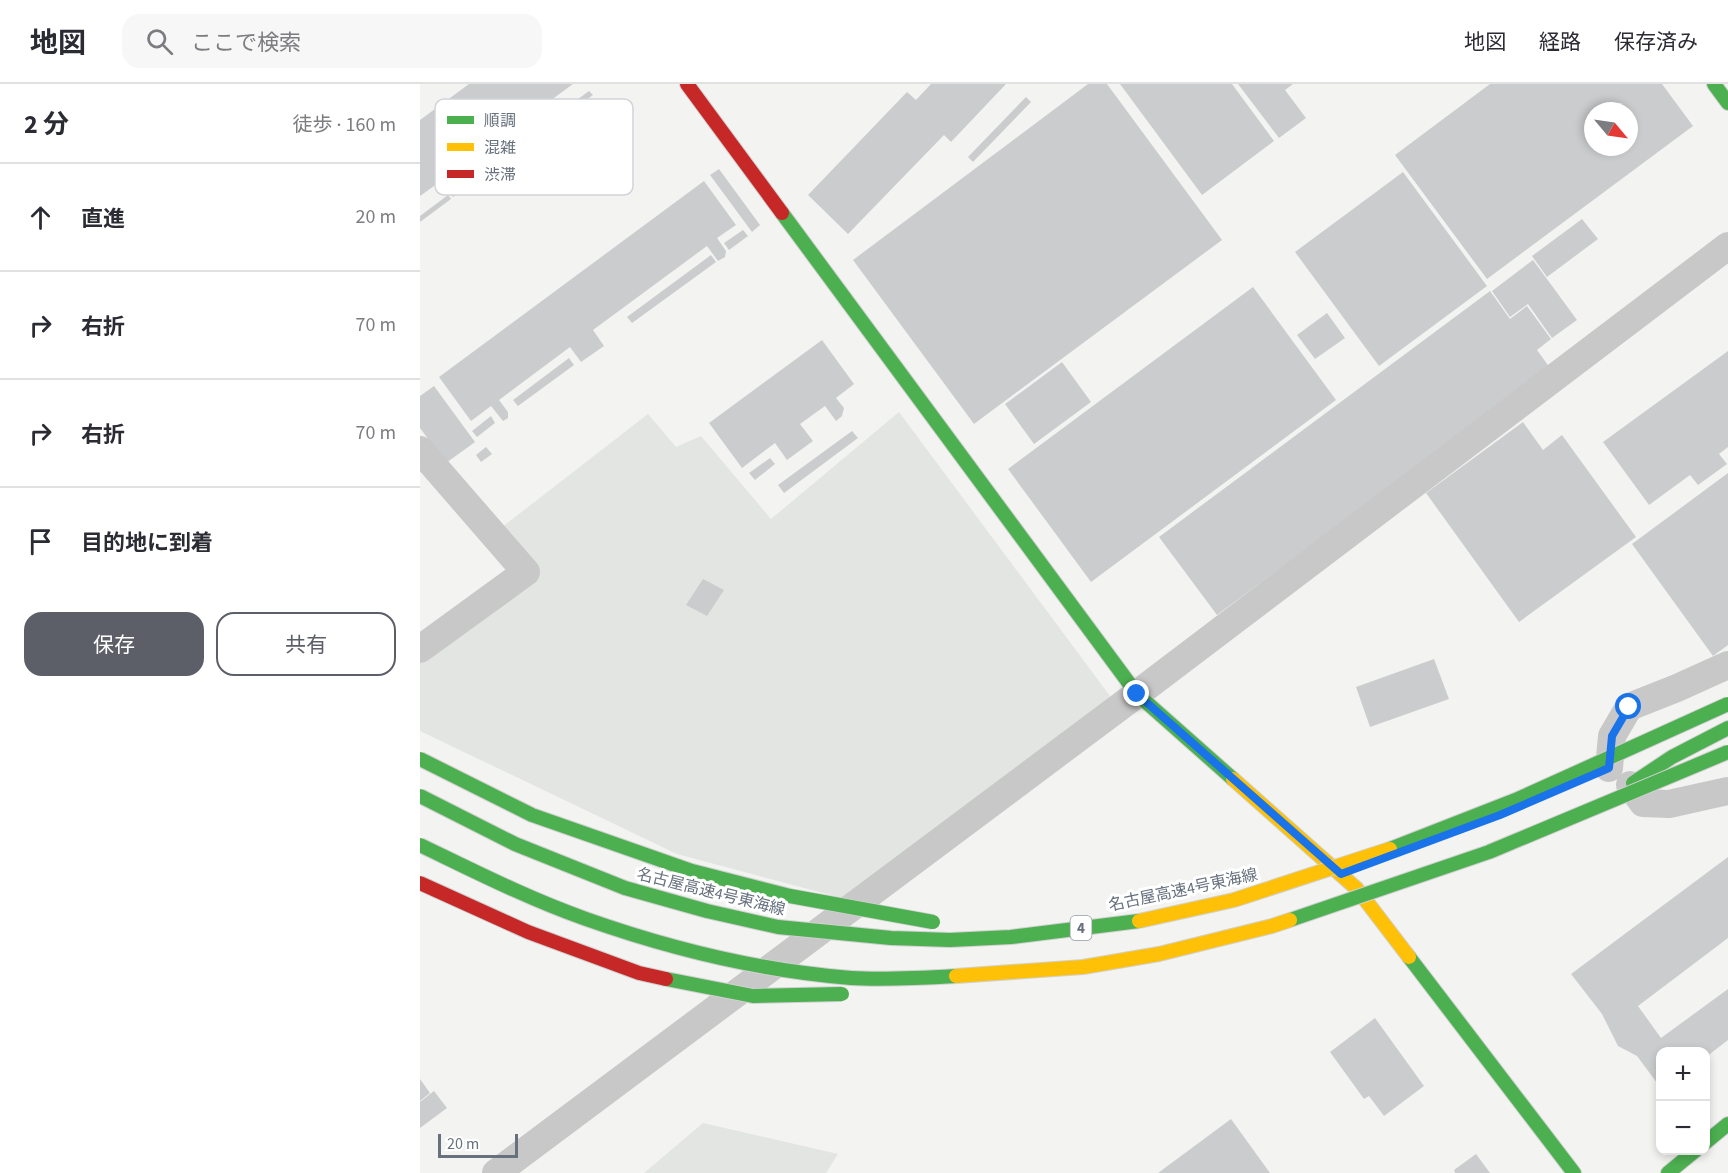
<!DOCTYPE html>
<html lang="ja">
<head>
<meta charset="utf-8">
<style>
	:root { --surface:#fff; --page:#f7f7f7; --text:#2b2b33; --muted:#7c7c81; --line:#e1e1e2; --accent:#5c5f67 }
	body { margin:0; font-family:"Source Sans 3","Noto Sans JP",sans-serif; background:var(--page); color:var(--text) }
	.controls { position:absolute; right:18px; bottom:18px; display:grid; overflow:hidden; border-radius:12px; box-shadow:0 3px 9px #0003 }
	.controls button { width:54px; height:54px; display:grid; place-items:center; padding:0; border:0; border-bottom:2px solid var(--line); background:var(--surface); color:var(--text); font:30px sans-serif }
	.compass { position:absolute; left:1164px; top:18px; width:54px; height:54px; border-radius:50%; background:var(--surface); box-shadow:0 3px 9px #0003; rotate:119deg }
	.scale { position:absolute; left:18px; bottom:15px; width:80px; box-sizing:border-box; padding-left:6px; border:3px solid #67717e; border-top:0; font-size:16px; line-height:21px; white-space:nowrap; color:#67717e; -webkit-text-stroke:4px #fff; paint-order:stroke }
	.stop { position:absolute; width:18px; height:18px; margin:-14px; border:4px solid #1a73e8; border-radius:50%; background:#fff }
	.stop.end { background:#1a73e8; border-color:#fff; box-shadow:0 2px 6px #0008 }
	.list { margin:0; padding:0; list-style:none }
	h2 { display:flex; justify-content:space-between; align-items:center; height:78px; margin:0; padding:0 24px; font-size:26px }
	h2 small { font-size:20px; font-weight:400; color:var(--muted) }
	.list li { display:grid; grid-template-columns:39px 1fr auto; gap:18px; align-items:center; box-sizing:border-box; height:108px; padding:0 24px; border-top:2px solid var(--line) }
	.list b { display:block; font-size:22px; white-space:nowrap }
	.list em { font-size:20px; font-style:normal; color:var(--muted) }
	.actions { display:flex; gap:12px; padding:18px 24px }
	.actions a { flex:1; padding:14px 0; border:2px solid var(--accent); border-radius:18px; text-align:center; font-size:21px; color:var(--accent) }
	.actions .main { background:var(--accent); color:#fff }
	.icon { flex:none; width:33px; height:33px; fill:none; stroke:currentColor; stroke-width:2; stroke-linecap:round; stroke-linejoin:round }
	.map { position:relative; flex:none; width:1308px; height:1089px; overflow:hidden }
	header { display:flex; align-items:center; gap:36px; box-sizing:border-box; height:84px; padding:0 30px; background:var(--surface); border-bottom:2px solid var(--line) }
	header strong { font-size:28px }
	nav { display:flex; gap:33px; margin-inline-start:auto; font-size:21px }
	.search { width:420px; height:54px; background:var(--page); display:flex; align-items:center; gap:15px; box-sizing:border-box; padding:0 21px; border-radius:18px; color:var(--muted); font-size:22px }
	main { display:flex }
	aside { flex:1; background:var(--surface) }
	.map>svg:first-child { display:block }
	.green { fill:#e2e5e1 }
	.building { fill:#cbcccd; fill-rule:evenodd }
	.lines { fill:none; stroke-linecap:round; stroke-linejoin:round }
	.fast-casing { stroke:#d0d0d0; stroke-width:16 }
	.slow-casing { stroke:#d0d0d0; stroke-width:16 }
	.jam-casing { stroke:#d0d0d0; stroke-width:16 }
	.street { stroke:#c8c8c9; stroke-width:28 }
	.fast { stroke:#4caf50; stroke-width:14 }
	.slow { stroke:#ffc107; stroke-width:14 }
	.jam { stroke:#c62828; stroke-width:14 }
	.fast-bridge-casing { stroke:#d0d0d0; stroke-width:16; stroke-linecap:butt }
	.slow-bridge-casing { stroke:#d0d0d0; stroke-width:16; stroke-linecap:butt }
	.jam-bridge-casing { stroke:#d0d0d0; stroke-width:16; stroke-linecap:butt }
	.fast-bridge { stroke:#4caf50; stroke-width:14 }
	.slow-bridge { stroke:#ffc107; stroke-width:14 }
	.jam-bridge { stroke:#c62828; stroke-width:14 }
	.route { stroke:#1a73e8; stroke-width:8 }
	.labels { text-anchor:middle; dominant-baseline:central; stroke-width:6; stroke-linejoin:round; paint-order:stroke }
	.shield { fill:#fff; stroke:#959ca5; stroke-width:1.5 }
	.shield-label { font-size:15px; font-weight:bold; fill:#67717e }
	.street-label { font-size:16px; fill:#67717e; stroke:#fff }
	.key { fill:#fff; stroke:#d1d4d8; stroke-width:1.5 }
	.key-label { font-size:16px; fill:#67717e }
</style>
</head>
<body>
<header>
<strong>地図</strong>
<div class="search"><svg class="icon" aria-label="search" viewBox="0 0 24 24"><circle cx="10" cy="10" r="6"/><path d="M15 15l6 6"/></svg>ここで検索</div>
<nav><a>地図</a><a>経路</a><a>保存済み</a></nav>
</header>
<main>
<aside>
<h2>2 分<small>徒歩 · 160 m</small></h2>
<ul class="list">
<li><svg class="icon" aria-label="ahead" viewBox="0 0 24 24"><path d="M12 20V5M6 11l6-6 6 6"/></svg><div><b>直進</b></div><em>20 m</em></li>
<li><svg class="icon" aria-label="right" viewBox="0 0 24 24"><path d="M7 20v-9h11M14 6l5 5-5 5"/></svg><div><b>右折</b></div><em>70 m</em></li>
<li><svg class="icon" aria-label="right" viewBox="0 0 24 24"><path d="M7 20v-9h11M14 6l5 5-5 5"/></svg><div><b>右折</b></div><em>70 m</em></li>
<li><svg class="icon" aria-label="arrive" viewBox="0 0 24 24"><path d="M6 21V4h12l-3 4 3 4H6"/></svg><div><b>目的地に到着</b></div></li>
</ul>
<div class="actions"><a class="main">保存</a><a>共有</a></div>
</aside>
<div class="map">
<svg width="1308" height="1089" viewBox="0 0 1308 1089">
	<rect width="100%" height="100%" fill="#f3f3f2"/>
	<path class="green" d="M479 328 690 612 689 621 429 816 257 770 0 647V567L112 489 81 444 228 330 256 363 281 352 351 435Z
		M283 1039 418 1070 406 1089H224Z"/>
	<path class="building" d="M49 0H153L56 71 68 88 33 113 21 97 0 112V36Z
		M511 0H586L531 58 524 51 428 150 388 111 487 8 496 16Z
		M668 0H687L802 156 554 340 433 176Z
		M700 0H812L854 57 782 111Z
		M818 0H873L865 6 886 34 859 54Z
		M1070 0H1242L1273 42 1067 195 975 71ZM1173 27H1209V63H1173Z
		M169 7 173 11 90 71 88 67Z
		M606 13 611 18 553 78 548 73Z
		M299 85 340 141 332 148 290 91Z
		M983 88 1067 202 959 282 875 168Z
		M284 97 316 141 297 154 306 167 305 173 298 177 287 162 173 246 184 262 161 278 150 263 79 316 88 328V334L83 337 71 322 51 337 19 293Z
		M28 111 31 115 0 138V132Z
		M1162 135 1178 155 1127 193 1112 172Z
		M323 146 328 152 309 166 304 159Z
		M291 171 296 178 212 239 207 233Z
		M1113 176 1157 236 1132 254 1108 220 1090 233 1072 207Z
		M833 203 916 316 671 498 588 385Z
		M1070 207 1090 235 1107 222 1131 255 1117 266 1130 284 797 531 739 453Z
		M907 229 925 254 895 275 877 251Z
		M402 256 434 300 416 314 424 324 422 332 416 337 405 322 380 340 393 357 367 376 355 359 322 384 289 339Z
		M1308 267V363L1299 370 1307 380 1278 401 1270 391 1229 421 1183 358Z
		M149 274 154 281 98 322 93 316Z
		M642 278 671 318 614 360 585 320Z
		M14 302 55 358 26 379 0 344V312Z
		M71 332 75 339 57 353 52 347Z
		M1103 338 1123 366 1142 351 1216 453 1099 538 1006 409Z
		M432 347 438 354 364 409 358 401Z
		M66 363 72 370 61 378 56 371Z
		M350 374 355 380 335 396 329 389Z
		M1308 389V561L1293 572 1212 460Z
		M283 495 304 506 287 532 266 521Z
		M1014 575 1029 615 950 643 936 603Z
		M1308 773V854L1218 922 1241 954 1308 905V956L1286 973V968H1240V1003L1217 972 1198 962 1182 930 1151 890Z
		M955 934 1004 1002 964 1032 949 1012 944 1015 910 968Z
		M0 995 10 1009 0 1017Z
		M14 1007 27 1024 0 1044V1018Z
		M811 1035 850 1089H738Z
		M1056 1070 1070 1089H1035L1034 1086Z"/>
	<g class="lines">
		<defs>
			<path id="fast" d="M1294 0 1308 19
				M362 129 717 610 813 695
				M1213 699 1252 673 1308 644
				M989 873 1154 1089
				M1286 1058 1308 1040
				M1248 1089 1276 1066"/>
			<path id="slow" d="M813 695 937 805 989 873"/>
			<path id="jam" d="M267 0 362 129"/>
		</defs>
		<use href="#fast" class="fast-casing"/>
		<use href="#slow" class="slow-casing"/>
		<use href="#jam" class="jam-casing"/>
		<path class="street" d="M0 366 106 488 0 565
			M1189 684 1192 652 1209 623 1257 604 1308 581
			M1210 701 1223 719 1249 720 1308 707
			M76 1089 717 610 1308 162"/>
		<use href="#fast" class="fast"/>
		<use href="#slow" class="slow"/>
		<use href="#jam" class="jam"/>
		<defs>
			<path id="fast-bridge" d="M0 675 112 731 272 787 370 812 513 838
				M0 712 95 760 205 804 287 827 358 843 471 854 530 856 591 853 719 837
				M0 761C54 787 109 815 166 835 251 865 342 887 431 894 466 896 502 894 536 892
				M970 765 1098 715 1308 620
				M870 836 1069 768 1308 668
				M246 895 333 912 422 910"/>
			<path id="slow-bridge" d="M719 837 814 816 970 765
				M536 892 663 883 739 870 852 842 870 836"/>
			<path id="jam-bridge" d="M0 799 108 848 219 889 246 895"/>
		</defs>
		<use href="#fast-bridge" class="fast-bridge-casing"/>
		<use href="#slow-bridge" class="slow-bridge-casing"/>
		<use href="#jam-bridge" class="jam-bridge-casing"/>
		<use href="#fast-bridge" class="fast-bridge"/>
		<use href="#slow-bridge" class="slow-bridge"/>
		<use href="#jam-bridge" class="jam-bridge"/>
	</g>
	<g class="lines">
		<path class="route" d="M717 610 921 790 1080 731 1189 684 1192 652 1209 623"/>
	</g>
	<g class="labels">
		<rect class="shield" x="650.5" y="832" width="21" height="24" rx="4.5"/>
		<g class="shield-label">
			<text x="661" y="844">4</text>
		</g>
		<g class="street-label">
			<text transform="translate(763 806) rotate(-12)">名古屋高速4号東海線</text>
			<text transform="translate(291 808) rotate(14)">名古屋高速4号東海線</text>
		</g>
	</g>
	<rect x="15" y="15" width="198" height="96" rx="9" class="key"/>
	<rect x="27" y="32" width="27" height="8" fill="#4caf50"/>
	<rect x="27" y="59" width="27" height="8" fill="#ffc107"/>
	<rect x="27" y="86" width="27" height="8" fill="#c62828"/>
	<g class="key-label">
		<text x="64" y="42">順調</text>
		<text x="64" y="69">混雑</text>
		<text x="64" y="96">渋滞</text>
	</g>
</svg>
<div class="controls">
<button>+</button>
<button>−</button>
</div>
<svg class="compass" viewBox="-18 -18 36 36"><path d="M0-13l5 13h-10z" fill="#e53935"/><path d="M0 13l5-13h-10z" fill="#7c7c81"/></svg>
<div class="scale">20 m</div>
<div class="stop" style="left:1209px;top:623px"></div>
<div class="stop end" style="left:717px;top:610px"></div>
</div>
</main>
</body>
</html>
